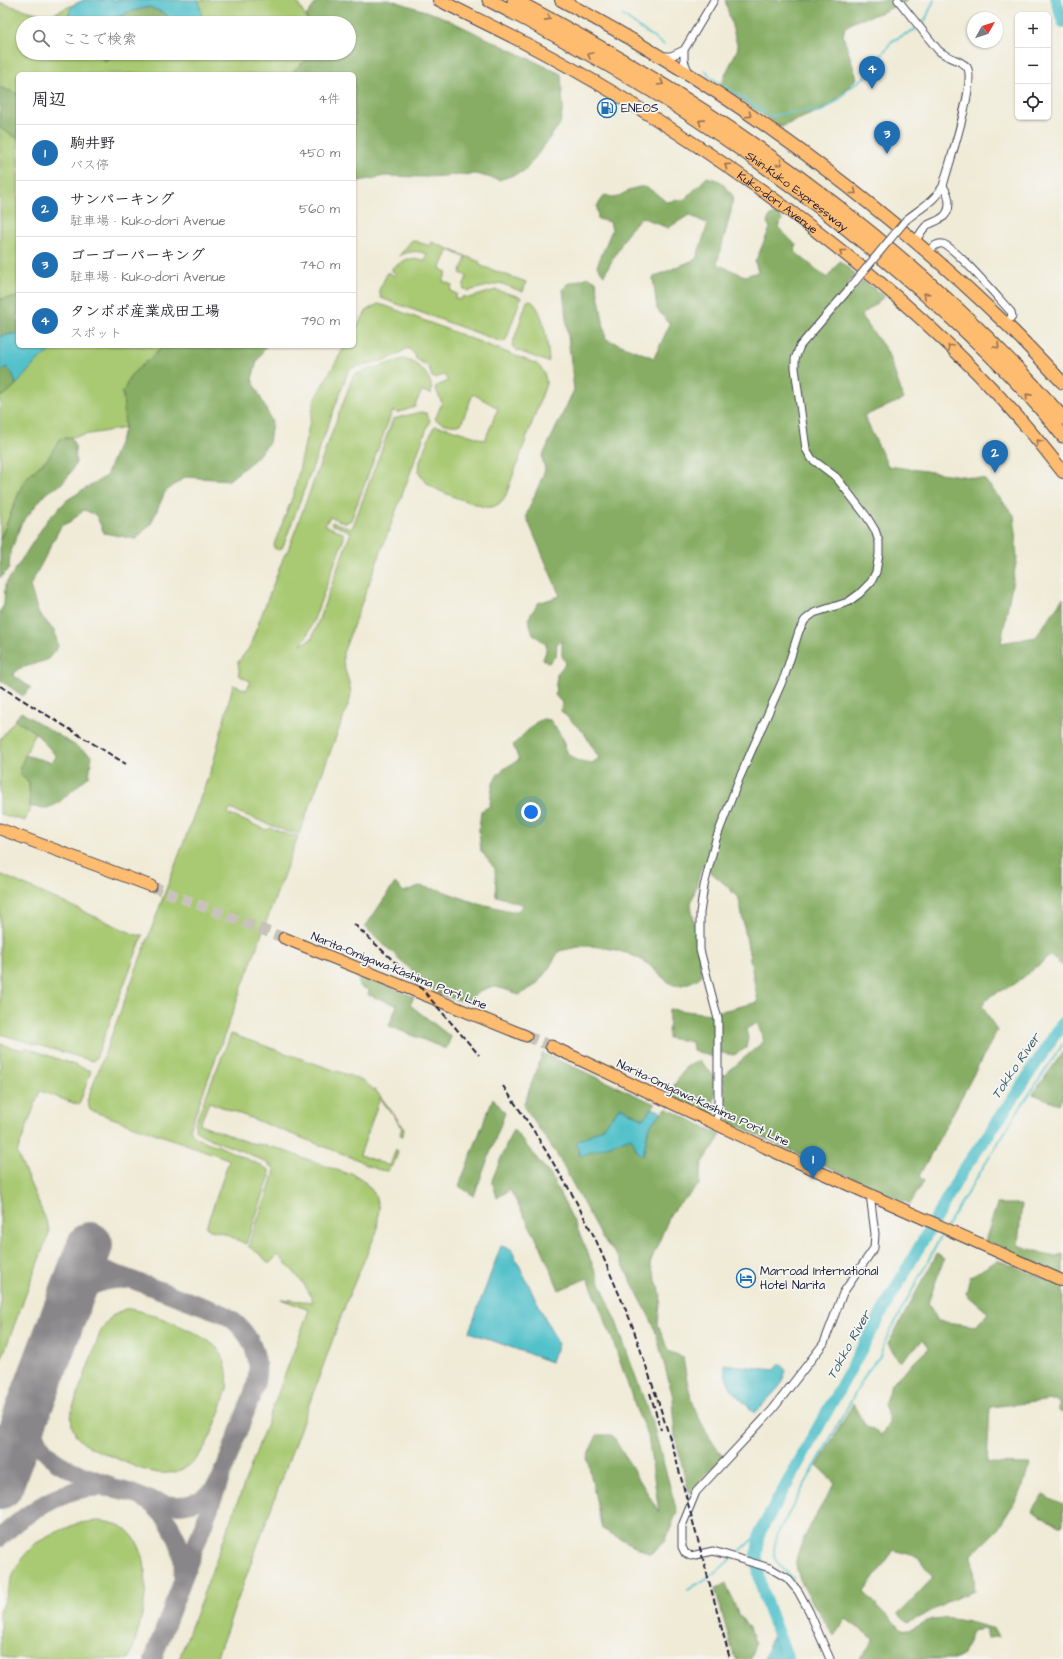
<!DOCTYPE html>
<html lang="ja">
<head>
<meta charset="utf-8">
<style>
	:root { --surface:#fff; --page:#f7f7f7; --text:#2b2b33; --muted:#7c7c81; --line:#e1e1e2; --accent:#1f6fb2 }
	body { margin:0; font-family:"Architects Daughter","Klee One",sans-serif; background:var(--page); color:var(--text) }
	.controls { position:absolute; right:12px; top:12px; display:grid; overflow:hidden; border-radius:6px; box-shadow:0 1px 3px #0004 }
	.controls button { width:36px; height:36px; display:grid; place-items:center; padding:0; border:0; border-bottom:1px solid var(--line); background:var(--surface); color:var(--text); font:20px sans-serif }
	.compass { position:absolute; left:967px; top:12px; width:36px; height:36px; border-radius:50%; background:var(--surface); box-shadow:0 1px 3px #0004; rotate:51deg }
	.you { position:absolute; left:531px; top:812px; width:14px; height:14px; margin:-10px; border:3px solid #fff; border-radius:50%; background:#1a73e8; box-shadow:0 0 0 6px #1a73e833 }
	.badge { display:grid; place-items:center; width:26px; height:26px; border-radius:50%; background:var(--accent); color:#fff; font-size:13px; font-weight:700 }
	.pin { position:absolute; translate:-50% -33px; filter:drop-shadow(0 1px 2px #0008) }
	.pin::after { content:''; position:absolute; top:21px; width:14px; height:12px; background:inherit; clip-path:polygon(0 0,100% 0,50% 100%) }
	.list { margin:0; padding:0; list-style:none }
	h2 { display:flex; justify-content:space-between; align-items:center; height:52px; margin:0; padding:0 16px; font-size:17px }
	h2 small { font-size:13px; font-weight:400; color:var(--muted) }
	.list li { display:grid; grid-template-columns:26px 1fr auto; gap:12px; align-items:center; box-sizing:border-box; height:56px; padding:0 16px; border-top:1px solid var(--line) }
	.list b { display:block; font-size:15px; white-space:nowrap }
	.list p { margin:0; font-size:13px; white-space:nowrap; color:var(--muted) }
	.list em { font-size:13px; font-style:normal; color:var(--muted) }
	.icon { flex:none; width:22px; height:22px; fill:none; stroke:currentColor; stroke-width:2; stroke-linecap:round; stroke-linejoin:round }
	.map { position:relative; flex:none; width:1063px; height:1659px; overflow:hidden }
	.search { position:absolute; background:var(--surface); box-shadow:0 1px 3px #0004; left:16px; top:16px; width:340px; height:44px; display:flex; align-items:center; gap:10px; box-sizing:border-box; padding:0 14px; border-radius:22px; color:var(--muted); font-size:15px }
	.panel { position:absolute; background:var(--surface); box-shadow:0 1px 3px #0004; left:16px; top:72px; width:340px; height:276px; border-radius:6px }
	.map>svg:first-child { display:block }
	.green { fill:#a9c972; stroke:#667656 }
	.forest { fill:#86ad64; stroke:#546850 }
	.water { fill:#53c1ca; stroke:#3a7282 }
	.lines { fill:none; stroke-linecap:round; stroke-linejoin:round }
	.stream { stroke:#53c1ca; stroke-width:2 }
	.river { stroke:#53c1ca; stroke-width:12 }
	.taxiway { stroke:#898689; stroke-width:18 }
	.runway { stroke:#898689; stroke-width:46 }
	.primary-tunnel { stroke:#c7c3b8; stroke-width:11; stroke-dasharray:11 5.5; stroke-linecap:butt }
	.minor-casing { stroke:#414052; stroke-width:9 }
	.primary-casing { stroke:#414052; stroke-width:13 }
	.trunk-casing { stroke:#414052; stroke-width:14 }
	.motorway-casing { stroke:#414052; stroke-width:15 }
	.minor { stroke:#fff; stroke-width:7 }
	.primary { stroke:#febc70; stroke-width:11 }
	.trunk { stroke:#febc70; stroke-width:12 }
	.motorway { stroke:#febc70; stroke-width:13 }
	.rail { stroke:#22223b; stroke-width:2; stroke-dasharray:6 3; stroke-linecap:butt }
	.minor-bridge-casing { stroke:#414052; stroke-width:9; stroke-linecap:butt }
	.minor-bridge { stroke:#fff; stroke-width:7 }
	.oneway { stroke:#906f56 }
	.labels { text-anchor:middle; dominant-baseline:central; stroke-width:3.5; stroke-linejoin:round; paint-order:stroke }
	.poi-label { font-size:12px; fill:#22223b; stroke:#f6f6f2; text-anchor:start }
	.street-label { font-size:12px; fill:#22223b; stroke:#f6f6f2 }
	.water-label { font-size:13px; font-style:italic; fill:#335a6d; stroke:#f6f6f2 }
</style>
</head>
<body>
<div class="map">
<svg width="1063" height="1659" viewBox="0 0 1063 1659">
	<rect width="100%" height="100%" fill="#f6f6f2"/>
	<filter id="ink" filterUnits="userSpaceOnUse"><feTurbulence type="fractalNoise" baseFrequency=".025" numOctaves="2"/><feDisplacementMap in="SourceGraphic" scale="8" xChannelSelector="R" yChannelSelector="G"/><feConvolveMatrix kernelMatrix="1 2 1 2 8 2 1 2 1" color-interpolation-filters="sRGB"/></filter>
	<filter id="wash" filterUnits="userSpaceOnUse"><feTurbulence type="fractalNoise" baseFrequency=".012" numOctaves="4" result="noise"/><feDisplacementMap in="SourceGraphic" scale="16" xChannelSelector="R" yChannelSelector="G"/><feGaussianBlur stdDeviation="0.9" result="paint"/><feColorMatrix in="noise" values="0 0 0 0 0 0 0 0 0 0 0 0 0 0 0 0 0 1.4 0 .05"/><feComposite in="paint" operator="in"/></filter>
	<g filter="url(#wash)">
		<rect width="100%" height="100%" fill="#f0ebd7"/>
		<path class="green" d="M84 0H296L309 23H23V53H311L310 57 292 72V74H18V346H164L131 375 123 392 125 428 60 439 48 458 24 480 0 540V3L48 16Z
			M412 240 430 246 432 242 480 262 479 265 526 282 523 292 500 283 468 291 463 288 467 276 460 273 466 258 449 250 440 269 447 272 443 281 452 285 450 291 457 294 455 298 460 300 463 296 469 298 496 290 521 297 506 340 502 342 381 298 379 290 388 272 395 276 396 274 392 271V268L407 259 426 260 427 254C416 250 410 251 399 256Z
			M530 300C545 310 547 343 549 360L548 362 516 350 512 346 527 301Z
			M378 304 386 306 537 364C543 370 546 375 546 384L506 495C501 504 495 508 484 507 468 501 418 489 419 469 419 458 429 439 433 428L435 426 448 428 485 440 498 408 473 394 461 424C455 427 441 424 435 419L436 417 442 403 435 387 448 381 444 375 435 378 432 377 429 367 416 359 414 354 408 348 389 359 355 367 350 369 348 372 284 544 282 548 279 550 274 548V545L294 493 315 398 345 346H354V332L367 310Z
			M403 359C417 361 435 378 431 394L422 391 415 405V407L397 413 395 411 392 412 351 520 346 523 330 517 325 525 343 533 344 538 313 622 307 636 302 642 301 644 308 641 312 638 351 532 331 524 332 522 351 528 353 526 393 419 420 412 426 413 430 420 343 653C341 670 354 684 350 700L299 834 295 832 291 833 230 809 228 814 267 830 270 828 291 836 294 835 298 836 190 1128 192 1133 198 1139 221 1147 262 1166 269 1170 270 1176 246 1244 223 1233 210 1230 206 1227 229 1161 228 1159 95 1112 90 1110 87 1101 213 764 233 685 247 690 250 681 240 676 238 662 249 648 284 556 288 550 353 376 355 374Z
			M15 720 35 732 20 768V775L29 782 30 813H28L25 821 0 814V739Z
			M0 874 136 935H143L96 1058 93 1061 0 1034Z
			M231 1034 362 1080 378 1093 404 1128 403 1136 400 1135 402 1127 380 1098 360 1155 390 1166 396 1149 398 1152 394 1164 387 1171C375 1170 366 1165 356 1159L209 1102 200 1124 247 1142 276 1148 348 1174 350 1172 363 1180 374 1193 379 1208 377 1231 349 1295 216 1659H179L309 1310 281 1299 313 1302C308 1285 290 1268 278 1255L269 1264 261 1255 248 1246 273 1178 275 1170C262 1153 200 1140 195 1129V1123Z
			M0 1044 23 1050 25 1047 91 1071 79 1105 40 1091 17 1153 48 1225 49 1233 0 1363Z
			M125 1309C142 1307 206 1335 217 1348 226 1359 229 1375 227 1389 219 1413 210 1451 188 1466 163 1483 134 1466 111 1456 101 1452 89 1448 81 1441 72 1433 70 1421 72 1410L100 1333 105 1324 113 1315Z
			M98 1521C109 1522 122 1524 129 1532 159 1562 142 1624 129 1659H11L0 1655V1611L15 1570 23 1557 36 1543 57 1532 78 1523Z"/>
		<path class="forest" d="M318 0H391L438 15 561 74 563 108 560 124 525 171 499 180 476 174 426 177 385 176 354 182V74H292V72L310 57 311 53H349V23H309L306 16Z
			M725 0H909L880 13 858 20 845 27 843 36 857 78 830 106 781 127 720 86 738 48Z
			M149 7 166 14 171 23H106L129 12Z
			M202 18 220 22 223 23H184Z
			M98 53H157L114 56 104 61Z
			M0 87 18 94V139L0 128Z
			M707 177 720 181 733 196 731 211 717 264 745 276 758 272 755 262 770 228 767 222 770 216 776 214 780 216 782 220 778 227 796 245 795 252 827 278 840 261 855 274 848 284 856 290 863 281 885 296 861 316 887 351 904 399 864 416 888 466 984 479 1014 515 1017 558 1001 643 1036 637 1063 598V966L1050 956 1015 984 992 995 982 1005 997 1031 919 1176 924 1181 910 1204 729 1122 723 1076 764 1041 757 1023 746 1029 748 1038 746 1048 734 1055 716 1052 712 1057 693 1050 692 1042 668 1038 669 1009 710 1014 758 1002 739 899 726 885 702 865 691 904 702 975C697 981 681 987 674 985 667 983 655 970 648 964 633 953 608 947 590 946 580 946 569 949 559 951L549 968 536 985 519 995C491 983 489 984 466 1002L437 994 365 927 395 883 404 892 419 886 440 890 473 902 511 911H517L524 905 496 896 495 869 481 851 479 830 481 811 490 806C492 778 494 773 519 760L513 745 535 723 543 719 550 720 560 734 568 754 576 760 592 763 599 758 584 733 561 711 562 703 555 695 557 674 566 663 562 656V641L557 643 556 656 549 663 543 659 546 651V644L533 634 528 619 538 603 560 596 526 516 545 470 542 457 574 390 563 290 567 284 589 277 596 281 606 339 654 358 670 324 657 309 653 277 696 259 708 224 689 215 668 228 641 217 628 232 604 275 597 266 612 230 610 222 598 219 597 206 605 195 615 198C642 184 642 181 666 202L685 199Z
			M18 297V333L0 336V299Z
			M164 346H266L257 361 252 379 272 422 269 443 254 460 229 480 185 477 165 492 151 524 136 539 104 533 96 515 84 510 71 521 61 526 30 586 38 612 55 632 58 647 47 660 18 669 13 675 31 688 23 696 0 680V611L4 605 5 585 48 519 67 500 106 476 125 428 123 392 131 375Z
			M6 367 13 374 16 385 6 394 0 397V372Z
			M71 437 75 446 76 463 67 478 59 486 46 493 21 524 10 554 9 569 0 578V540L24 480 48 458 60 439Z
			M21 712 92 756 89 776 57 804 47 808 30 807 29 782 20 775V768L25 755 50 762 56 756 35 732 15 720Z
			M357 973 414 997 410 1005 451 1037 446 1049 389 1026 397 1005 368 995 369 990 359 986Z
			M1063 1052V1098L1058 1104 1033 1094Z
			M543 1053 655 1104 644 1119 620 1107 603 1128 576 1142 632 1137 637 1151 642 1155 649 1126 666 1108 721 1135 702 1164 699 1185 671 1213 650 1263 661 1294 658 1324 668 1351 683 1357C689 1399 697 1422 723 1457L689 1493 675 1437 673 1397 654 1326 621 1261 602 1238 556 1153 523 1106Z
			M699 1060 715 1077 713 1115 667 1096 686 1067Z
			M493 1098 505 1113 474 1196 459 1186Z
			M513 1129 551 1176 578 1230 614 1316 653 1425 677 1512 665 1542 650 1554 602 1529 587 1457 597 1435H612L659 1512 648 1436 636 1409 612 1338 588 1278 559 1290 541 1247 510 1190 497 1198 492 1180Z
			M997 1204H1022L1018 1245 1055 1257 1063 1253V1275L985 1241Z
			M937 1254 944 1259 928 1303 938 1321 976 1326 988 1313 966 1294 970 1277 998 1260 1063 1286V1412L1059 1411V1402L1053 1400 990 1407 987 1463 1030 1464 1021 1492 998 1529 972 1555 975 1591 960 1596 908 1623 898 1614 933 1578 918 1557 894 1550 864 1592 902 1630C913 1632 920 1623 930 1620 946 1614 979 1625 995 1629L999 1637 988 1638 986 1629 972 1631 963 1655 956 1659H860L874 1639 846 1619 834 1636C823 1618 797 1584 796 1563 796 1546 825 1500 835 1483L817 1466 853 1404 865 1425 881 1435 890 1423 884 1404 892 1383 929 1348 923 1340 900 1362 888 1344Z
			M1043 1494 1063 1504V1526H1060L1032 1511Z
			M726 1583 738 1614 748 1626 756 1643 751 1659H735L715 1589Z"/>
		<path class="water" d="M84 0H199L202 18 184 23H171L166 14 149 7 129 12 106 23H75L69 20C68 6 73 5 84 0Z
			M18 333V346H57L38 360 16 385 13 374 6 367 0 372V336Z
			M620 1107 644 1119 652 1108 662 1112 649 1126 643 1156 637 1151 631 1137 580 1156 576 1142 603 1128Z
			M501 1246 511 1249 558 1344 551 1362 469 1332Z
			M780 1363 786 1371 780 1386 755 1413C738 1397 726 1389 724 1364L775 1370Z
			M772 1636 782 1659H764Z"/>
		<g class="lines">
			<path class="stream" d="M623 16 664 45
				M923 25 934 0
				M704 70 708 73 709 76 771 116 809 110 818 112 824 110 841 98 847 90 866 76 892 41 916 29
				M947 1226 1016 1114 1063 1044
				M736 1555 760 1532
				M793 1578C774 1562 769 1556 779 1531L867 1372 880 1356 885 1341 944 1231
				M688 1590 715 1573 731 1559"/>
			<path class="river" d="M1056 0 1063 22
				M788 1659C776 1627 757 1589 757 1554 758 1547 759 1540 760 1532L890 1298 962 1172 1011 1102 1063 1022"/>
			<path class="taxiway" d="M84 1262 224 1314C251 1331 264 1359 254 1390L153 1659
				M65 1311C79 1291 99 1278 125 1280
				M33 1397C24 1456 62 1467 107 1484
				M148 1499C174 1509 201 1508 218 1483
				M0 1538C33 1506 77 1477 125 1491 141 1495 155 1505 165 1518 177 1534 185 1555 182 1575"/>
			<path class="runway" d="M0 1486 90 1245"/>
		</g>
	</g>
	<g filter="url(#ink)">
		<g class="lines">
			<path class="primary-tunnel" d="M151 886 284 938
				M526 1036 551 1046"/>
			<defs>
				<path id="minor" d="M898 0 938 50C946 58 960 59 967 67 977 82 948 166 943 186 935 201 918 210 906 220
					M662 56H671L684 50
					M689 73 684 61V50L714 0
					M915 242C918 237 922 230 926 226 930 223 936 222 940 219 953 212 950 196 943 186
					M927 252C931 249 937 242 943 244 955 247 1000 300 1011 312L1012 316 1006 324
					M715 1124 718 1115V1019L700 950V913L704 886 716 839 739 779 785 675 799 631 805 620 814 613 848 602 859 594 871 582 876 572 879 554V542L875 530 867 517 836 477 812 459 806 449 795 368V359L800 346 849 289
					M830 1659 809 1611 798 1591 787 1578 770 1568 713 1551 691 1556 685 1553 682 1547V1526L696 1492 773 1409 824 1343 843 1293 874 1248 875 1234 870 1194"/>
				<path id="primary" d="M0 829 151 886
					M284 938 526 1036
					M551 1046 775 1152 1063 1281"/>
				<g id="trunk">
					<path id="s1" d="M439 0C476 19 513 36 549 56 622 95 692 141 760 189 872 270 979 362 1063 472"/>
					<path d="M561 0C723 86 873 196 1005 323 1025 342 1044 363 1063 383"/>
				</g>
				<g id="motorway">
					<path id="s2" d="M489 0C550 32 611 65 670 102 750 153 826 210 898 271 957 321 1015 375 1063 436"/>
					<path d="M514 0C718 107 910 243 1063 418"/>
				</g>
			</defs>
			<use href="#minor" class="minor-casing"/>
			<use href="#primary" class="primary-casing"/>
			<use href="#trunk" class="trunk-casing"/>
			<use href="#motorway" class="motorway-casing"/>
			<use href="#minor" class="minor"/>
			<use href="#primary" class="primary"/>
			<use href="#trunk" class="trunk"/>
			<use href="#motorway" class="motorway"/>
			<path class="rail" d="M0 686 126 764
				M354 924 415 981 479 1055
				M503 1086 532 1128 572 1194 595 1238 631 1322 660 1407 673 1448 730 1659
				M650 1393 661 1430"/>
			<defs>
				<path id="minor-bridge" d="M849 289 906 220"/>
			</defs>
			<use href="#minor-bridge" class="minor-bridge-casing"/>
			<use href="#minor-bridge" class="minor-bridge"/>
		</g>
		<defs><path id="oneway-chevron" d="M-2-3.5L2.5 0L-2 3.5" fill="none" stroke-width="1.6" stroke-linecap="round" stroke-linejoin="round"/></defs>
		<g class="oneway">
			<use href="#oneway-chevron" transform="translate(548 18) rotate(28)"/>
			<use href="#oneway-chevron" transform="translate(590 55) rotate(-150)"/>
			<use href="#oneway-chevron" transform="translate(661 83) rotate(31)"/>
			<use href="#oneway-chevron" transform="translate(749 115) rotate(34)"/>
			<use href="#oneway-chevron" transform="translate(701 122) rotate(-147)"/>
			<use href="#oneway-chevron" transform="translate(780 163) rotate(37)"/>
			<use href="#oneway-chevron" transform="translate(727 166) rotate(-146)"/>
			<use href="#oneway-chevron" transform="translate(854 192) rotate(39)"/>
			<use href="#oneway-chevron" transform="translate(842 252) rotate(-141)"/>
			<use href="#oneway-chevron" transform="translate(926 295) rotate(-138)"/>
			<use href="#oneway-chevron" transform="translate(997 346) rotate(45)"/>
			<use href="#oneway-chevron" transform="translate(950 347) rotate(-137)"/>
			<use href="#oneway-chevron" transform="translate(1028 396) rotate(-132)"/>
			<use href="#oneway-chevron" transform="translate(1039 442) rotate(-129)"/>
		</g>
	</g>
	<defs>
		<symbol id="fuel-ring" viewBox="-11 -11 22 22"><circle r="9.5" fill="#f6f6f2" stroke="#1f6fb2" stroke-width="1.5"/><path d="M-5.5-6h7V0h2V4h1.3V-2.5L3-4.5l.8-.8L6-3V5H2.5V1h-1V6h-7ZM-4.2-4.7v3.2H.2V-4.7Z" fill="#1f6fb2"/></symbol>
		<symbol id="hotel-ring" viewBox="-11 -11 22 22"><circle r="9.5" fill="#f6f6f2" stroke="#1f6fb2" stroke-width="1.5"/><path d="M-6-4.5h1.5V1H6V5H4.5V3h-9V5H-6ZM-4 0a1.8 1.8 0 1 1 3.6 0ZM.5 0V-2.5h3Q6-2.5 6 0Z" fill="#1f6fb2"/></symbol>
	</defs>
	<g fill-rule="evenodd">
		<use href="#fuel-ring" x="596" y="97" width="22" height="22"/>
		<use href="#hotel-ring" x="735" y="1267" width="22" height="22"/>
	</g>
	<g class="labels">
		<g class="poi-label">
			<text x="621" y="108">ENEOS</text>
			<text x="760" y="1271">Marroad International<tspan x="760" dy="14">Hotel Narita</tspan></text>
		</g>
		<g class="street-label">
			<text stroke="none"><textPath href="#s2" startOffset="363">Shin-Kuko Expressway</textPath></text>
			<text stroke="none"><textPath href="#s1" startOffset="395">Kuko-dori Avenue</textPath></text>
			<text transform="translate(399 971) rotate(22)">Narita-Omigawa-Kashima Port Line</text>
			<text transform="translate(703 1103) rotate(25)">Narita-Omigawa-Kashima Port Line</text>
		</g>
		<g class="water-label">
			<text transform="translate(1016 1066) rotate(-56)">Tokko River</text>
			<text transform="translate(849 1345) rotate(-61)">Tokko River</text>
		</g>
	</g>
</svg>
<div class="controls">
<button>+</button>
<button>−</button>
<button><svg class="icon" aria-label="locate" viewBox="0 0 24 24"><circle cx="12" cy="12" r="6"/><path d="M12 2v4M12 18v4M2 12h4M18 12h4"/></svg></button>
</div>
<svg class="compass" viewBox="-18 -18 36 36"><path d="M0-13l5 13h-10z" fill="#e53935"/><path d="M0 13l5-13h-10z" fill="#7c7c81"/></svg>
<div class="you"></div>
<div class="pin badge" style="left:813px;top:1179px">1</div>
<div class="pin badge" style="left:995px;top:473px">2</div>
<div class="pin badge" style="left:887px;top:154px">3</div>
<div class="pin badge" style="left:872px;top:89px">4</div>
<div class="search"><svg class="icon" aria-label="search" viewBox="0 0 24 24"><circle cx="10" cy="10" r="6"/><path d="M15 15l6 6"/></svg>ここで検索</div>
<section class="panel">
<h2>周辺<small>4件</small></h2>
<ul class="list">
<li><span class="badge">1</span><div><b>駒井野</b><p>バス停</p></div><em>450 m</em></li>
<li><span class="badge">2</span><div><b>サンパーキング</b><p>駐車場 · Kuko-dori Avenue</p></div><em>560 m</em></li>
<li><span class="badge">3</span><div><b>ゴーゴーパーキング</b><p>駐車場 · Kuko-dori Avenue</p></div><em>740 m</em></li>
<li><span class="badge">4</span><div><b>タンポポ産業成田工場</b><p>スポット</p></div><em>790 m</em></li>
</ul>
</section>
</div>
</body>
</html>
